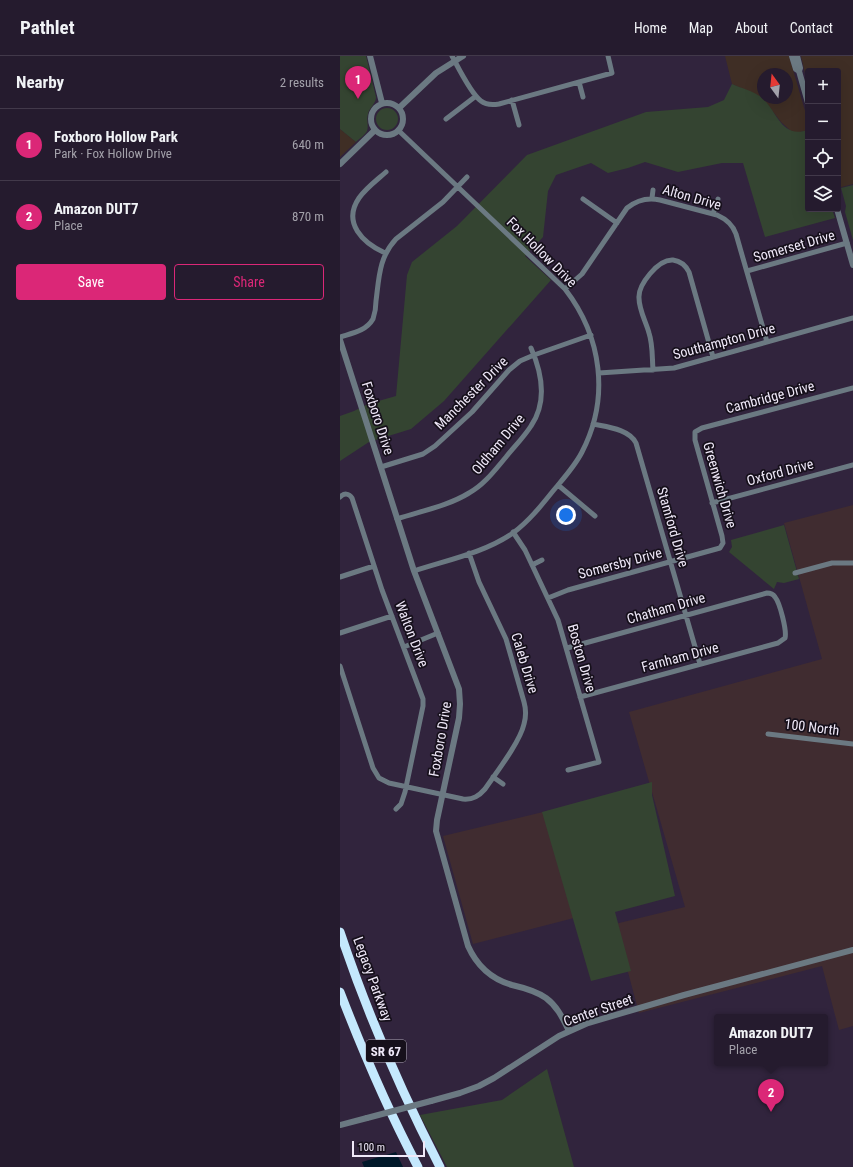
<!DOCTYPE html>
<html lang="en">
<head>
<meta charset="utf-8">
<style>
	:root { --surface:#251b2e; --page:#2d2436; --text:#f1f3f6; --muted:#a3a1aa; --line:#42394a; --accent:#db2777 }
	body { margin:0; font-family:"Roboto Condensed",sans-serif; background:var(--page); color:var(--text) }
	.controls { position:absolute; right:12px; top:12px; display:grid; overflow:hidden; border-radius:4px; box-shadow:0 4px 16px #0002 }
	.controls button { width:36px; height:36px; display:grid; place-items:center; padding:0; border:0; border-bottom:1px solid var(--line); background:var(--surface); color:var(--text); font:20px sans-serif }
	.compass { position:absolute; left:417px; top:12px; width:36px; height:36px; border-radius:50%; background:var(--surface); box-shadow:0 4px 16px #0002; rotate:345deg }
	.scale { position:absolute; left:12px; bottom:10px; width:73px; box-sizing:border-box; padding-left:4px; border:2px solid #efe8f8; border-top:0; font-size:11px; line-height:14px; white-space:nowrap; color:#efe8f8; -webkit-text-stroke:3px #16101b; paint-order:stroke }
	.you { position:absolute; left:226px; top:459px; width:14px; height:14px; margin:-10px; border:3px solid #fff; border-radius:50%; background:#1a73e8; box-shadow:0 0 0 6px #1a73e833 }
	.badge { display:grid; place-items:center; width:26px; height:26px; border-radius:50%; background:var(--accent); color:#fff; font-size:13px; font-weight:700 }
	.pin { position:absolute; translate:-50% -33px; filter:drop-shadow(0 1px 2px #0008) }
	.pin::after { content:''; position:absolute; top:21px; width:14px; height:12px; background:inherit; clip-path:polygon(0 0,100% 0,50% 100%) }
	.popup { position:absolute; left:374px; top:958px; width:114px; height:52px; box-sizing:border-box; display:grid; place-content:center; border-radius:4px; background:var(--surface); filter:drop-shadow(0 1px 3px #0005); font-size:13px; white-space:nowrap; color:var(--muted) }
	.popup b { font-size:15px; color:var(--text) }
	.popup::after { content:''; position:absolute; left:50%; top:100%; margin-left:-8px; border:8px solid transparent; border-top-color:var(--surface) }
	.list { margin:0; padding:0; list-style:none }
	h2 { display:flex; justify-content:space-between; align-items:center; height:52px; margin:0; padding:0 16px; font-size:17px }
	h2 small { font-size:13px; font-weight:400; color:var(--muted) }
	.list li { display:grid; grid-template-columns:26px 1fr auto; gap:12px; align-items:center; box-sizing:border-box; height:72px; padding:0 16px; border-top:1px solid var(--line) }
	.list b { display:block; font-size:15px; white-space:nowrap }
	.list p { margin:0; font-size:13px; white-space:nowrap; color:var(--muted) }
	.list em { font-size:13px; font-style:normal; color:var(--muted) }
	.actions { display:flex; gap:8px; padding:12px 16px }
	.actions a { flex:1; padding:9px 0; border:1px solid var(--accent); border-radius:4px; text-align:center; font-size:14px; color:var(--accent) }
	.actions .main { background:var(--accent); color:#fff }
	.icon { flex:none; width:22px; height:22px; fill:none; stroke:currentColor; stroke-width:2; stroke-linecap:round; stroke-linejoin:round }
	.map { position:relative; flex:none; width:513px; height:1111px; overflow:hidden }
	header { display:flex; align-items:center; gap:24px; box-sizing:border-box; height:56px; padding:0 20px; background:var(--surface); border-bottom:1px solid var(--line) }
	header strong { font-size:19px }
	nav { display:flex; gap:22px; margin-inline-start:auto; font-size:14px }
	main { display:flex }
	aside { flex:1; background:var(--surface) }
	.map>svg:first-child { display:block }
	.industrial { fill:#402c30 }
	.education { fill:#3f2e25; fill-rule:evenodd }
	.green { fill:#344431 }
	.water { fill:#001829 }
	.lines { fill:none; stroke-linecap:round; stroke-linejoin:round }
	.minor { stroke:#6b7982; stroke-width:5 }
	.tertiary { stroke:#6b7982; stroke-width:6 }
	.motorway { stroke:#c4e8fd; stroke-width:9 }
	.tertiary-bridge { stroke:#6b7982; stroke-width:6 }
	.labels { text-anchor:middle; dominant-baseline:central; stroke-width:3.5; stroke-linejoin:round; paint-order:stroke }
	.shield { fill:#16101b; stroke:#aea7b6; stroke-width:1 }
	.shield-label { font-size:13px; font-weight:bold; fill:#efe8f8 }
	.street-label { font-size:14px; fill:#efe8f8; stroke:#16101b }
</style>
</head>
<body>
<header>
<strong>Pathlet</strong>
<nav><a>Home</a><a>Map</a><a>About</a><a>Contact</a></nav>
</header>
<main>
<aside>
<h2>Nearby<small>2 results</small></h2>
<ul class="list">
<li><span class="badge">1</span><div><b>Foxboro Hollow Park</b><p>Park · Fox Hollow Drive</p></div><em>640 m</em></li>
<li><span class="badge">2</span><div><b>Amazon DUT7</b><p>Place</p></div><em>870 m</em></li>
</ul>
<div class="actions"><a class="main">Save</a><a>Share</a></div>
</aside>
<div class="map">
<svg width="513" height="1111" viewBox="0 0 513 1111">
	<rect width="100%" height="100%" fill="#31243d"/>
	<path class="industrial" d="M513 449V970L499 974 482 910 299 957 275 868 345 851 289 656 482 603 444 467Z
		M203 756 234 862 133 888 103 780Z"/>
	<path class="education" d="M385 0H449L468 65V74L456 77 451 75 441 66 427 48 421 41 392 28ZM423 18H447V42H423Z
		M461 0H513V128L498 132V15H468V31Z
		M0 73 16 86 0 101Z"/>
	<path class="green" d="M0 0H26L36 41C36 48 29 52 28 58 26 64 29 69 27 75 25 79 19 83 16 86L0 73Z
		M392 28C401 32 413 35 421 41 438 55 440 83 468 74V153H492L495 162 425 181 403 107H382L338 116 305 106 288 112 268 117 251 107 216 119 208 135 203 181 185 200 211 224 104 345 71 373 29 386 0 405V360L14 355 28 348 56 340 67 219 72 206 117 170 187 99 306 56 368 51 384 44Z
		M36 63a11 11 0 1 1 22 0a11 11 0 1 1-22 0Z
		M513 129V184L505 156 506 150 501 132Z
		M444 469 459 523 444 527 437 526 434 533 389 496 392 491 391 484Z
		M312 726V739L335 840 275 856 291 915 251 925 202 756Z
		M207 1013 234 1111H107L80 1059 162 1044Z"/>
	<path class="water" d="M56 1096 63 1111H24L22 1106Z"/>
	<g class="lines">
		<path class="minor" d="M112 0C118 11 131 38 141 45 146 49 153 49 159 48L272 17 268 0
			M239 26 243 41
			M172 44 179 69
			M106 63 136 40
			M58 74 225 233C262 281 270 342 242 396 235 410 223 423 213 435 201 450 189 465 173 477 144 497 107 504 74 515
			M312 142 313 134
			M243 143 277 167
			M373 158 378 143
			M45 197C23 187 2 167 19 142 26 132 37 124 46 116
			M407 215 507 187
			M225 233 242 218 287 152C297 144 307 141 320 144L377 159C386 163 393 169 396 178L427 286
			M0 281C13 277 26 275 33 263 35 257 36 251 36 245 39 222 39 201 56 183L103 146 127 121
			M313 314C312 302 313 289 309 277 306 266 299 254 299 242 298 229 318 203 333 204 340 205 346 210 349 216L373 301
			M259 317 334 312 513 262
			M253 368C267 371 289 373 296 387L360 608
			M41 411 83 398 95 390 132 356 169 314 180 305 194 299 251 279
			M218 429 255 460
			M0 441C4 437 9 437 12 442L42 534 83 643V650L65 736 61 748 56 753
			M372 447 513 409
			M57 463C81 455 108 450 129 437 144 429 155 414 166 401 174 391 184 381 191 370 208 345 202 317 191 292
			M173 476 185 494 218 564 259 706 228 714
			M192 509 202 504
			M455 517 492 507H513
			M0 521 34 510
			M208 542 228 534 380 492 383 487 382 480 355 384V376L362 372 513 332
			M0 577 52 560
			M64 591 98 577
			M227 592 427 537C430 537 433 538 435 541 440 547 447 575 445 582L438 587 240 641
			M0 610 33 712 39 722 49 727 123 743C133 744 139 740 145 733 156 717 180 686 184 668 186 661 186 653 184 646L166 583 139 526 129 497
			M428 678 513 688
			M153 721 163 728"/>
		<path class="tertiary" d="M30 0 42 47
			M452 0 456 13 459 15
			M457 0 460 12 459 15 468 47
			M31 63a16 16 0 1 1 32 0a16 16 0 1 1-32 0Z
			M59 52 96 17 123 0
			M0 108 35 74
			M497 153 513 209
			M0 284 74 515 119 633 120 648 119 662 97 764 96 775 128 890C137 910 151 923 172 929 185 932 196 935 206 942 218 951 223 963 229 975
			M91 1045 120 1037 139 1030 154 1022 219 980 248 967 344 939 513 894
			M0 1069 27 1062"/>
		<path class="motorway" d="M0 876C27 957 61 1035 100 1111
			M0 936C23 996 48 1054 78 1111"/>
		<path class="tertiary-bridge" d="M27 1062 91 1045"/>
	</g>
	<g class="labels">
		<rect class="shield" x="26" y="984" width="40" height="22" rx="3"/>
		<g class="shield-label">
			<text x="46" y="995">SR 67</text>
		</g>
		<g class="street-label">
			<text transform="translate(352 141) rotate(16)">Alton Drive</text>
			<text transform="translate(454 190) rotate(-16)">Somerset Drive</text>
			<text transform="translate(202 196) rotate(45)">Fox Hollow Drive</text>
			<text transform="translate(384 285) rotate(-15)">Southampton Drive</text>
			<text transform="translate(131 337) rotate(-45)">Manchester Drive</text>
			<text transform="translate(430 341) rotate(-15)">Cambridge Drive</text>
			<text transform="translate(38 362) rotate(72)">Foxboro Drive</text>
			<text transform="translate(158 388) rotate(-50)">Oldham Drive</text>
			<text transform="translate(440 416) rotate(-15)">Oxford Drive</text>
			<text transform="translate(380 429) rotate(74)">Greenwich Drive</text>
			<text transform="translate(333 471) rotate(74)">Stamford Drive</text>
			<text transform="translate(280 507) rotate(-15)">Somersby Drive</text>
			<text transform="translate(326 552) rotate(-16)">Chatham Drive</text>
			<text transform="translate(72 578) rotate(69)">Walton Drive</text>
			<text transform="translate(340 601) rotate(-15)">Farnham Drive</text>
			<text transform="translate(242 602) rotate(74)">Boston Drive</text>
			<text transform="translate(185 607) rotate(73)">Caleb Drive</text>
			<text transform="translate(472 671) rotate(7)">100 North</text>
			<text transform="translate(100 683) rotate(-80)">Foxboro Drive</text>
			<text transform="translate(33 923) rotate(70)">Legacy Parkway</text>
			<text transform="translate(258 954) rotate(-19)">Center Street</text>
		</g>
	</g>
</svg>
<div class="controls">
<button>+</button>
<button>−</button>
<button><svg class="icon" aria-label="locate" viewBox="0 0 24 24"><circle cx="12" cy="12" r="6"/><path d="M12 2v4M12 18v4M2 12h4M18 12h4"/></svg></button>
<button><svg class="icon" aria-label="layers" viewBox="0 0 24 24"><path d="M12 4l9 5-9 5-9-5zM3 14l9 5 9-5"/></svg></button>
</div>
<svg class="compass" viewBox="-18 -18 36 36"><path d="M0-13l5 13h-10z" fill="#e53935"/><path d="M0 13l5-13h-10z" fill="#a3a1aa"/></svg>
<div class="scale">100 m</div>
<div class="you"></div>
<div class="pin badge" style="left:18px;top:43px">1</div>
<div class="pin badge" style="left:431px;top:1056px">2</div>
<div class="popup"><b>Amazon DUT7</b>Place</div>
</div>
</main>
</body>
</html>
